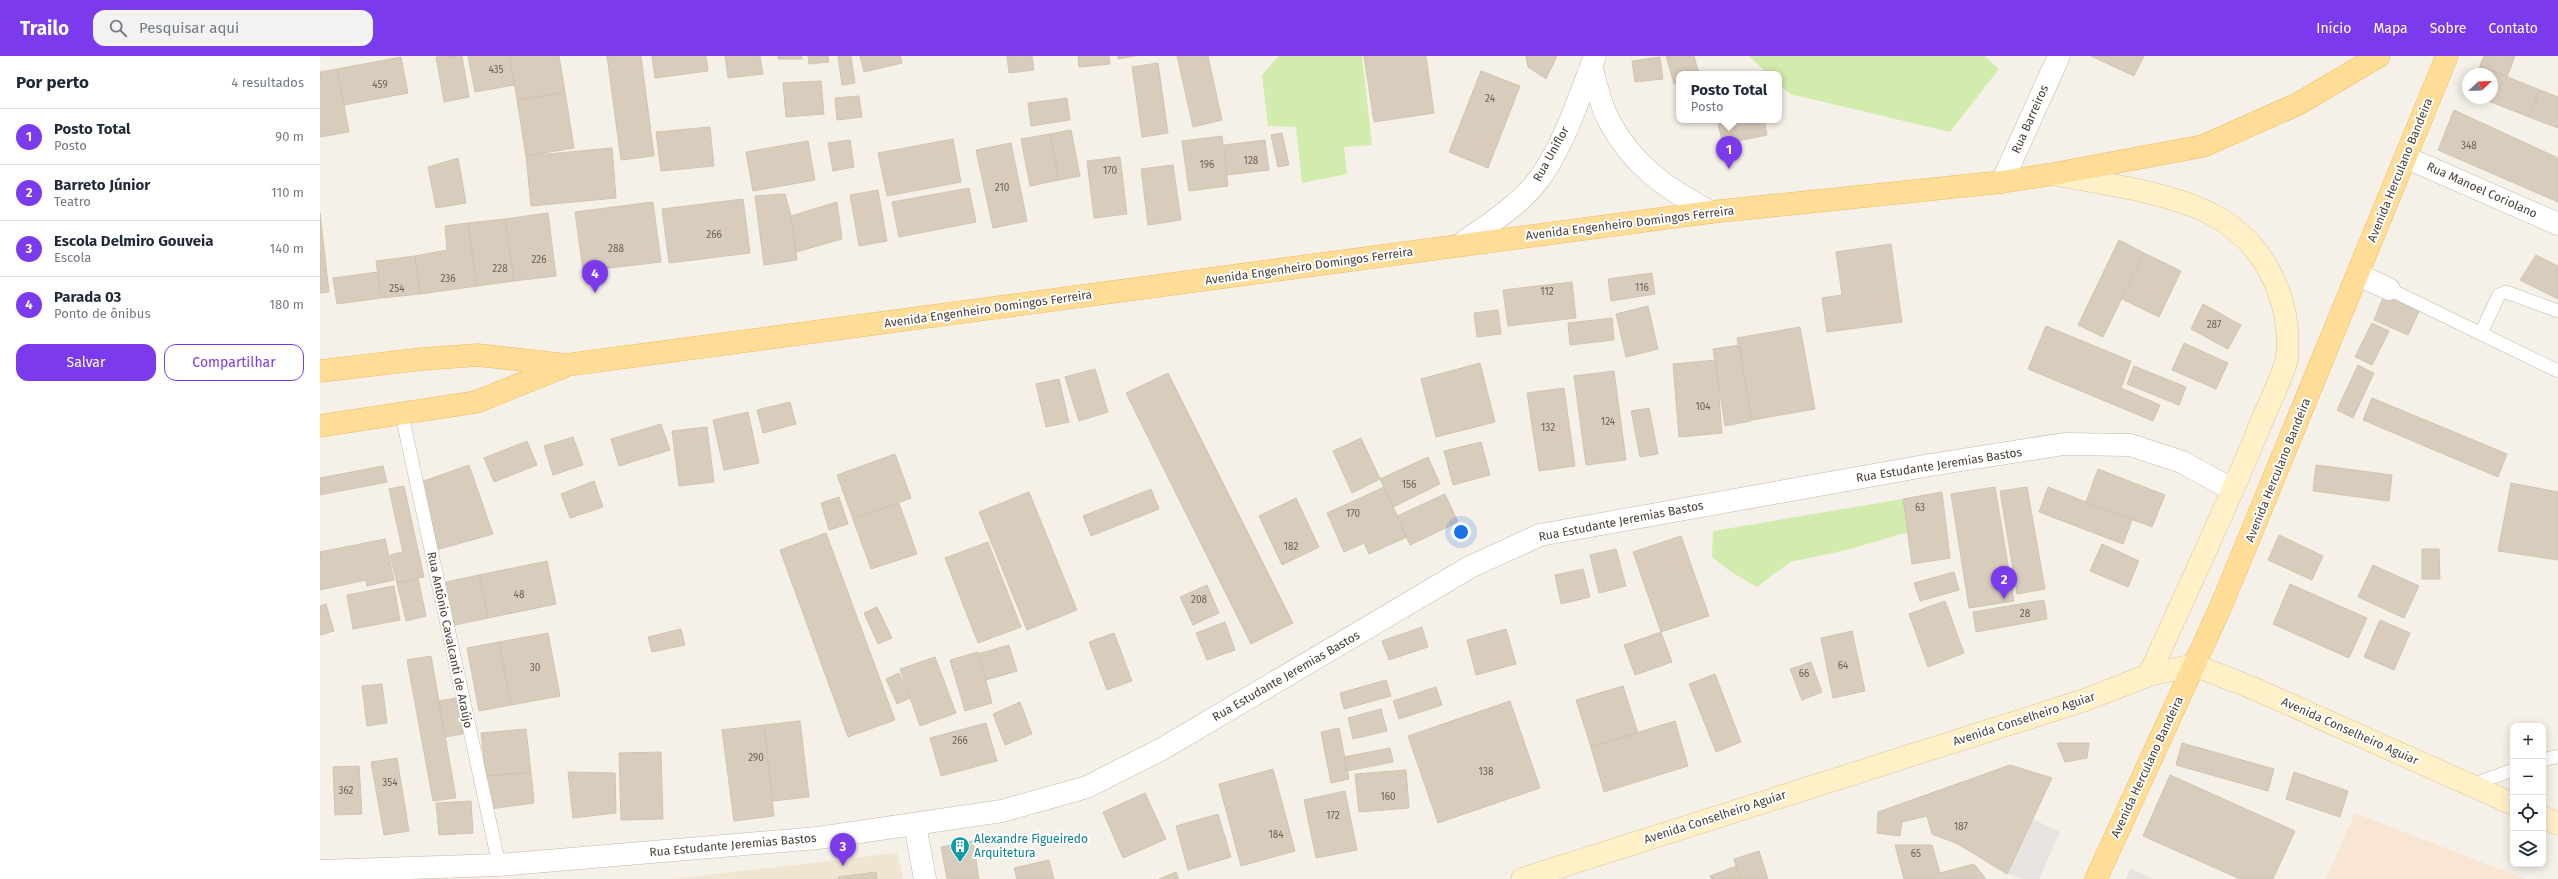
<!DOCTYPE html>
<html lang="pt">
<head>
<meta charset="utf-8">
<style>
	:root { --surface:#fff; --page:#f2f2f3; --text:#1f2937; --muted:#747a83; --line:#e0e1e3; --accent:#7c3aed }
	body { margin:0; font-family:"Fira Sans",sans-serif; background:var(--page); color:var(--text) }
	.controls { position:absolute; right:12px; bottom:12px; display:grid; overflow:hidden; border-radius:8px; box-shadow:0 2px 10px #0003 }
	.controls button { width:36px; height:36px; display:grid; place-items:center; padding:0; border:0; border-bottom:1px solid var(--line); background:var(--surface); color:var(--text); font:20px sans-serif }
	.compass { position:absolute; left:2142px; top:12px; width:36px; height:36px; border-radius:50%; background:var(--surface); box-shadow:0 2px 10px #0003; rotate:67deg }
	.you { position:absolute; left:1141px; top:476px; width:14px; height:14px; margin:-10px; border:3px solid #fff; border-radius:50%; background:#1a73e8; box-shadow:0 0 0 6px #1a73e833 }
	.badge { display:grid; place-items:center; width:26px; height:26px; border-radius:50%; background:var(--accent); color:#fff; font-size:13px; font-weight:700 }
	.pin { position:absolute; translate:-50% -33px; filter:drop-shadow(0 1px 2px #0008) }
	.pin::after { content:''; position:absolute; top:21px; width:14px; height:12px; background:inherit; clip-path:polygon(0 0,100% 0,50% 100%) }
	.popup { position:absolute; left:1356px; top:15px; width:106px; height:52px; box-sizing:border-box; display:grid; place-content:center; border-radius:8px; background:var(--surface); filter:drop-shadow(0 1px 3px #0005); font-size:13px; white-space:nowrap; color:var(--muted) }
	.popup b { font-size:15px; color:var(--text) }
	.popup::after { content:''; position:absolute; left:50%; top:100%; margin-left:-8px; border:8px solid transparent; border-top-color:var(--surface) }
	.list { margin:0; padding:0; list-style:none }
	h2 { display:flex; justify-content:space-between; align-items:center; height:52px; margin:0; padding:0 16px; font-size:17px }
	h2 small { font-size:13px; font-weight:400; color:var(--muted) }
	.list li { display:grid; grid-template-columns:26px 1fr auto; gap:12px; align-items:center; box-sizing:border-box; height:56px; padding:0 16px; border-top:1px solid var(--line) }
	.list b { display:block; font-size:15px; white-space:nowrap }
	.list p { margin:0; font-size:13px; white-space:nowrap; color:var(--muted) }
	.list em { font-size:13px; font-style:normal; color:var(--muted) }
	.actions { display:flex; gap:8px; padding:12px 16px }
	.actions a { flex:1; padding:9px 0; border:1px solid var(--accent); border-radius:12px; text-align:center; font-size:14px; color:var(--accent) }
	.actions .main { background:var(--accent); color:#fff }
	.icon { flex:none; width:22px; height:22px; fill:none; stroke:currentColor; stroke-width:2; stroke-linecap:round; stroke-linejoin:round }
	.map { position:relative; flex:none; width:2238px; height:823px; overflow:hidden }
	header { display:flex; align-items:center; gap:24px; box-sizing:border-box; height:56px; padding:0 20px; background:var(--accent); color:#fff }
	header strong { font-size:19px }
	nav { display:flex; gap:22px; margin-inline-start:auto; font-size:14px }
	.search { width:280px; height:36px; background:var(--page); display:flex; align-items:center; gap:10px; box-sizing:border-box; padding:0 14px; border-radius:12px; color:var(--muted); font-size:15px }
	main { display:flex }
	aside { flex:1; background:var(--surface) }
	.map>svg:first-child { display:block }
	.commercial { fill:#f8e6d2 }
	.education { fill:#efe5d1 }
	.green { fill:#d2ecae }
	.parking { fill:#e6e3e0 }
	.building { fill:#d8ccbc; stroke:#d3c4af }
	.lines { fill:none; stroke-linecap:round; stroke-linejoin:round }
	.lane-casing { stroke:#c1b8aa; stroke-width:14 }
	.street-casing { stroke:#c1b8aa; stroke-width:23 }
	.secondary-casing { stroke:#dcc696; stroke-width:23 }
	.primary-casing { stroke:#edbc5e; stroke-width:23 }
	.lane { stroke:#fff; stroke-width:13 }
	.street { stroke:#fff; stroke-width:22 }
	.secondary { stroke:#fff0c8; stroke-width:22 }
	.primary { stroke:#ffdd97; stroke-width:22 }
	.labels { text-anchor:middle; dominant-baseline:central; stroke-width:4; stroke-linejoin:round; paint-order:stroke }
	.number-label { font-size:10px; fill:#6d6458 }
	.street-label { font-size:12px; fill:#494136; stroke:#fff }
	.culture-label { font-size:12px; fill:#0d838f; stroke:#fff; text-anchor:start }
</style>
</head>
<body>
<header>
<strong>Trailo</strong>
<div class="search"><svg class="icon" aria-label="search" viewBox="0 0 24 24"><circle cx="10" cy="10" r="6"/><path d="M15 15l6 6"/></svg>Pesquisar aqui</div>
<nav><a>Início</a><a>Mapa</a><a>Sobre</a><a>Contato</a></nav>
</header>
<main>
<aside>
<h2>Por perto<small>4 resultados</small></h2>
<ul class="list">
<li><span class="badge">1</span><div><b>Posto Total</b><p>Posto</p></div><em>90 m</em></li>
<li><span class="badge">2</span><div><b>Barreto Júnior</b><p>Teatro</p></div><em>110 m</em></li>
<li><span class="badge">3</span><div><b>Escola Delmiro Gouveia</b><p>Escola</p></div><em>140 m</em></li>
<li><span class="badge">4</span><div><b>Parada 03</b><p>Ponto de ônibus</p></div><em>180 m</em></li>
</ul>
<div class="actions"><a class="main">Salvar</a><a>Compartilhar</a></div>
</aside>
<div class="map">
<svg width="2238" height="823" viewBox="0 0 2238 823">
	<rect width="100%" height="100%" fill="#f5f1e8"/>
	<path class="commercial" d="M2035 757 2205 823H2006Z"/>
	<path class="education" d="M577 797 583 823H353Z"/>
	<path class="green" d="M959 0H1042L1052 89 1024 91 1027 118 982 127 976 71 948 70 942 19Z
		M1429 0H1665L1679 13 1630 76 1470 38 1459 28V18H1448Z
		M1583 443 1588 476 1527 494 1470 506 1437 531 1411 516 1392 501 1393 475Z"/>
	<path class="parking" d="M1713 763 1740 776 1719 823H1705L1687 818Z
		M1810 812 1834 823H1806Z"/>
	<path class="building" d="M142 0 149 41 124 46 116 1Z
		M148 0H189L194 29 155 36Z
		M190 0H239L245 36 197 44Z
		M287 0H321L334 100 301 104Z
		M332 0H386L388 15 335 22Z
		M405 0H440L443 18 408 22Z
		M458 0H481L482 3H458Z
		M488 0H508L509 6 489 8Z
		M518 0H531L535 27 522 29Z
		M540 0H580L582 7 544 16Z
		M687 0H712L714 14 689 17Z
		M758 0H789L790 8 759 11Z
		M798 0H815L798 3Z
		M857 0H888L902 64 873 71Z
		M1044 0H1106L1114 57 1054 66Z
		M1206 0H1237L1226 23 1208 11Z
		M1346 0H1374L1379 18H1359V26L1354 28Z
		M1771 0H1824L1814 20Z
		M2164 0H2195L2187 21 2160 10Z
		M81 1 88 37 24 49 17 13Z
		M1340 1 1343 23 1315 26 1312 5Z
		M838 7 848 77 822 81 812 11Z
		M2160 10 2220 34 2209 61 2161 42H2172V18H2157Z
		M17 13 29 76 0 81V16Z
		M1161 15 1200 30 1168 112 1129 96Z
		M501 25 504 58 466 61 463 27Z
		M2220 34 2238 41V72L2209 61Z
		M245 36 254 92 206 100 197 44Z
		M539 40 542 61 517 64 515 42Z
		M747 42 750 64 711 70 708 47Z
		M2134 54 2238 102V146L2118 94Z
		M1397 64H1444L1447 79 1403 88Z
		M390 71 394 110 341 115 336 76Z
		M751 74 760 120 739 124 730 78Z
		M962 77 969 109 958 111 951 79Z
		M730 78 739 124 710 130 701 83Z
		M902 80 908 130 869 135 862 85Z
		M633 83 641 126 567 140 558 97Z
		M530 84 534 111 513 115 508 87Z
		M945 84 949 114 907 119 904 89Z
		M488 85 495 124 433 135 426 96Z
		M691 87 707 165 673 172 656 94Z
		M292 92 296 142 211 150 206 100Z
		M800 101 807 158 774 162 767 105Z
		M138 102 146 147 116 152 108 111Z
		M853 109 861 164 828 169 821 113Z
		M649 132 656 166 579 181 572 146Z
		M558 134 567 185 539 190 530 139Z
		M465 138 471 160 477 204 444 209 435 140Z
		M423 143 430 197 349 207 342 153Z
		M333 146 341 206 263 215 255 156Z
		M517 146 522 183 476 196 471 160Z
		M0 157 9 236 0 237Z
		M228 157 236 220 194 225 185 163Z
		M185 163 194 225 157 230 148 167Z
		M148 167 157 230 100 238 95 200 127 194 125 170Z
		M1799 184 1824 197 1783 281 1758 269Z
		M1571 188 1582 266 1507 276 1502 242 1522 239 1516 196Z
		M1824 197 1861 215 1839 261 1802 243Z
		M2216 199 2238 210V243L2200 224Z
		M95 200 100 238 61 242 56 205Z
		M58 216 61 242 17 248 13 222Z
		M1332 217 1335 238 1291 245 1288 223Z
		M1252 226 1256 262 1188 270 1183 234Z
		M2065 237 2100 253 2088 279 2054 264Z
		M1883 248 1921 269 1908 293 1871 273Z
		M1328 250 1338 293 1306 301 1296 258Z
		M1178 254 1181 278 1157 281 1154 257Z
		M1292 262 1294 284 1250 289 1248 267Z
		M2052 267 2069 275 2052 309 2035 301Z
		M1726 270 1811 305 1801 332 1840 349 1833 365 1708 313Z
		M1480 271 1495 353 1432 364 1417 282Z
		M1864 287 1908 307 1896 333 1852 314Z
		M1420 289 1431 365 1405 370 1393 293Z
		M1396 304 1402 377 1359 381 1353 308Z
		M1160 307 1175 366 1116 381 1101 323Z
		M2038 309 2054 317 2033 362 2017 354Z
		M1814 310 1866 331 1859 349 1807 328Z
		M775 313 788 356 759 365 745 321Z
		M1294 315 1306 404 1266 409 1254 320Z
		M848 317 973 567 931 588 806 337Z
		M739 323 749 366 726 371 716 328Z
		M1244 332 1255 410 1219 415 1207 337Z
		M2052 342 2187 398 2178 421 2043 364Z
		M470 346 476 368 443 377 437 354Z
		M1329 352 1338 398 1320 401 1311 355Z
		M428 356 439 407 404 414 393 364Z
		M341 368 350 394 299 410 291 383Z
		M387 371 394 426 359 430 352 375Z
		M253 381 263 409 233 419 224 390Z
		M1041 382 1060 423 1032 437 1013 395Z
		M207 385 217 409 174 426 164 402Z
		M1161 386 1170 419 1133 429 1124 395Z
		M575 398 591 442 533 463 517 419Z
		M1108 401 1120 428 1073 451 1060 423Z
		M149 409 173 478 116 494 101 426Z
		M1996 409 2072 419 2069 445 1993 435Z
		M63 410 67 426 0 439V422Z
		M1778 413 1845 439 1832 471 1766 446Z
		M274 425 283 451 250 462 241 438Z
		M2191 427 2238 436V504L2178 495Z
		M84 430 104 521 77 527 70 499 83 496 69 433Z
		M1064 431 1087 481 1049 498 1044 487 1024 496 1007 457Z
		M1675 431 1694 545 1649 552 1631 438Z
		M1707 431 1725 533 1697 538 1680 435Z
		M1728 431 1812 464 1803 488 1719 456Z
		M831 433 839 453 771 480 763 460Z
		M709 436 757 554 707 574 659 456Z
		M1622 436 1630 502 1592 508 1583 443Z
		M1125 438 1138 466 1090 489 1077 460Z
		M519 441 528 468 509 474 501 447Z
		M976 442 999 491 962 509 939 460Z
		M579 447 597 498 551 513 533 463Z
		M506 477 575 664 528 681 460 494Z
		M1959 479 2003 500 1992 524 1948 504Z
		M1361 480 1389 560 1341 576 1313 496Z
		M65 483 74 524 47 530 46 524 0 534V496Z
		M668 486 701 571 658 587 625 502Z
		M1782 488 1819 505 1808 531 1770 515Z
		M1296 493 1306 530 1279 537 1270 499Z
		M2102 493H2119L2120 523H2102Z
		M227 505 236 548 168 562 159 519Z
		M2053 509 2099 530 2084 562 2038 541Z
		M1263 513 1270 541 1241 548 1235 519Z
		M1634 516 1639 534 1600 545 1594 527Z
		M159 519 168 562 135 569 126 526Z
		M98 522 106 560 86 565 77 527Z
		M1970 528 2047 562 2029 602 1953 568Z
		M887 529 899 557 873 569 860 541Z
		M74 530 80 564 33 573 27 539Z
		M1724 544 1727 563 1656 576 1653 556Z
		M1625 545 1644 597 1608 611 1589 558Z
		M6 548 14 575 0 579V550Z
		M557 551 572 582 558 588 544 557Z
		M2060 564 2090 577 2074 614 2044 601Z
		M905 566 915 594 887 604 876 577Z
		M1102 571 1108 591 1069 604 1062 585Z
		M361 573 365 589 332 596 328 581Z
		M1186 573 1196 608 1156 619 1147 584Z
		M1532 575 1545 635 1513 642 1501 582Z
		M1341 576 1352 606 1315 619 1304 589Z
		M228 577 240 640 191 649 179 586Z
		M794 577 812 625 787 634 769 586Z
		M179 586 191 649 159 655 147 592Z
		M689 589 697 615 666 624 658 598Z
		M658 596 672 647 645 655 630 604Z
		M111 600 136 742 113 745 87 604Z
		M615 601 636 657 600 670 580 613Z
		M1491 606 1502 636 1482 644 1470 613Z
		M579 617 590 642 577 648 566 623Z
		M1395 618 1421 686 1396 696 1369 628Z
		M1066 624 1071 640 1024 653 1020 637Z
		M62 628 67 667 47 670 42 630Z
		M1303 630 1318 677 1271 691 1256 644Z
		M1116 631 1122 649 1079 663 1073 645Z
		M137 642 143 678 125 681 118 645Z
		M1190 645 1220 732 1118 767 1088 680Z
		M700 646 712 678 685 689 673 658Z
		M1061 653 1067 675 1033 683 1028 662Z
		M480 665 489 741 453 745 444 669Z
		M1355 665 1368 710 1284 736 1271 691Z
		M666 667 677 705 621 720 610 682Z
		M444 669 454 760 414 765 402 674Z
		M1019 672 1029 723 1011 727 1001 676Z
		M206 673 211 716 166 720 161 677Z
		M1737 687H1769L1767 702 1745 706Z
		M1862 687 1954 713 1948 735 1856 709Z
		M1070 692 1073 706 1027 715 1024 701Z
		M341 696 343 763 301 764 299 697Z
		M77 702 89 775 64 779 51 706Z
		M1690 709 1732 722 1687 818 1638 788 1612 778 1607 760 1582 766 1580 780 1557 777 1558 756Z
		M39 710 42 758 15 759 13 711Z
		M953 713 975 795 921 810 899 728Z
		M1086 714 1089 752 1039 756 1035 718Z
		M211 716 214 747 170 753 166 720Z
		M248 716 295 717 296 757 253 762Z
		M1974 716 2028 735 2020 761 1966 743Z
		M1850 719 1975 775 1953 823H1920L1823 780Z
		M1025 735 1037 794 996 802 984 744Z
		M825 737 846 783 803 802 783 756Z
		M151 745 153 777 119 779 116 747Z
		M898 758 911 801 868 814 856 770Z
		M653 785 659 823H627L621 791Z
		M1575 789H1612L1620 817 1654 808 1666 823H1584Z
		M1439 795 1448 823H1420L1414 803Z
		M729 804 734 823H697L694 812Z
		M1417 810 1421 823H1391L1390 820Z
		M556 816 557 823H519L518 821Z
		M856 816 859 823H839Z"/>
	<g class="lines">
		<defs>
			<path id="lane" d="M2069 233 2238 315
				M2161 277 2179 239 2186 236 2238 255
				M82 359 179 809
				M2223 704 2238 700
				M2151 729 2193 714"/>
			<path id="street" d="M1271 10C1276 27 1280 47 1288 63 1312 109 1346 133 1391 156
				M2085 101 2238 168
				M1682 126 1739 0
				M1140 189C1165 170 1196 152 1216 127 1242 95 1260 39 1275 0
				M2038 219 2069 233
				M595 768 605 823
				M0 815 179 809 498 782 682 755 767 731 842 693 1150 511 1220 479 1610 409 1744 388 1810 389 1862 406 1913 434"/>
			<path id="secondary" d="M1733 118C1783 128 1851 136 1895 160 1946 188 1972 245 1967 302 1965 316 1945 356 1939 372 1905 455 1866 537 1829 619
				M2223 761 2238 768
				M1202 823 1765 644 1829 619 1874 609 1935 633 2193 748"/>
			<path id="primary" d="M0 315 102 303 158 299 246 309 1391 156 1682 126 1733 118 1883 90 1978 48 2059 0
				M0 370 156 346 243 311
				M1776 823 1902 548 2127 0"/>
		</defs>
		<use href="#lane" class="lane-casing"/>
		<use href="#street" class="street-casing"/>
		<use href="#secondary" class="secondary-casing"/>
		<use href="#primary" class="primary-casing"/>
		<use href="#lane" class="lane"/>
		<use href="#street" class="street"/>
		<use href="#secondary" class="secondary"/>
		<use href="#primary" class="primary"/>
	</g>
	<defs>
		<symbol id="building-pin" viewBox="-11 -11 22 30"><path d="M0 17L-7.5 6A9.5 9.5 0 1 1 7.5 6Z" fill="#0f9aa8" stroke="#fff"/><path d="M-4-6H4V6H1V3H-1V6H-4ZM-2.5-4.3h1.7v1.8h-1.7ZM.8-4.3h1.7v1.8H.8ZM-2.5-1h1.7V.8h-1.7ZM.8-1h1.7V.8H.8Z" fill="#fff"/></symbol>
	</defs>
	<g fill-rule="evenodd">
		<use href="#building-pin" x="629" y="779" width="22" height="30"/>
	</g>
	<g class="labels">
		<g class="number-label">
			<text x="176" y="14">435</text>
			<text x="60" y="29">459</text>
			<text x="1170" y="43">24</text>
			<text x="2149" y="90">348</text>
			<text x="931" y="105">128</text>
			<text x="887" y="109">196</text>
			<text x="790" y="115">170</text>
			<text x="682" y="132">210</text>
			<text x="394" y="179">266</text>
			<text x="296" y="193">288</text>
			<text x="219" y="204">226</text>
			<text x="180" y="213">228</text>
			<text x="128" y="223">236</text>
			<text x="1322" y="232">116</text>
			<text x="77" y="233">254</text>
			<text x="1227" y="236">112</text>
			<text x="1894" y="269">287</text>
			<text x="1383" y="351">104</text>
			<text x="1288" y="366">124</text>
			<text x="1228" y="372">132</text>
			<text x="1089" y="429">156</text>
			<text x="1600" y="452">63</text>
			<text x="1033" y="458">170</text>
			<text x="971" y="491">182</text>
			<text x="199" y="539">48</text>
			<text x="879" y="544">208</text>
			<text x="1705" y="558">28</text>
			<text x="1523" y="610">64</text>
			<text x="215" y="612">30</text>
			<text x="1484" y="618">66</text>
			<text x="640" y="685">266</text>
			<text x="436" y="702">290</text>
			<text x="1166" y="716">138</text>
			<text x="70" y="727">354</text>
			<text x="26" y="735">362</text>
			<text x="1068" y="741">160</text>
			<text x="1013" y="760">172</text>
			<text x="1641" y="771">187</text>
			<text x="956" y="779">184</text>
			<text x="1596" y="798">65</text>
		</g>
		<g class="street-label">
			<text transform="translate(1710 63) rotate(-66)">Rua Barreiros</text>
			<text transform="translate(1231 98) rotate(-61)">Rua Uniflor</text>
			<text transform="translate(2080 114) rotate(-68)">Avenida Herculano Bandeira</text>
			<text transform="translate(2162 134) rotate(24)">Rua Manoel Coriolano</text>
			<text transform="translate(1310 167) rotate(-7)">Avenida Engenheiro Domingos Ferreira</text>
			<text transform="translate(989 210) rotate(-8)">Avenida Engenheiro Domingos Ferreira</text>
			<text transform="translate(668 253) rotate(-8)">Avenida Engenheiro Domingos Ferreira</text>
			<text transform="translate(1619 409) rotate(-9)">Rua Estudante Jeremias Bastos</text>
			<text transform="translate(1958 414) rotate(-68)">Avenida Herculano Bandeira</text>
			<text transform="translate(1301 465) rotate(-11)">Rua Estudante Jeremias Bastos</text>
			<text transform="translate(130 584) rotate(78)">Rua Antônio Cavalcanti de Araújo</text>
			<text transform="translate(966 620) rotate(-30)">Rua Estudante Jeremias Bastos</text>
			<text transform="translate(1704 663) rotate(-18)">Avenida Conselheiro Aguiar</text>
			<text transform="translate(2030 675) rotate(24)">Avenida Conselheiro Aguiar</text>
			<text transform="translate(1827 711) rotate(-65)">Avenida Herculano Bandeira</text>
			<text transform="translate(1395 761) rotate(-18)">Avenida Conselheiro Aguiar</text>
			<text transform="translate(413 789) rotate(-5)">Rua Estudante Jeremias Bastos</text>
		</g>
		<g class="culture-label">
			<text x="654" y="783">Alexandre Figueiredo<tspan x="654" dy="14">Arquitetura</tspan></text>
		</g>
	</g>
</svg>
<div class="controls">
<button>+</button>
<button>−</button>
<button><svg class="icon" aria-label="locate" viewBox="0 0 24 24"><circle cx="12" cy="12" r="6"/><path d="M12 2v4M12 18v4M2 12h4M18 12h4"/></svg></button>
<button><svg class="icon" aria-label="layers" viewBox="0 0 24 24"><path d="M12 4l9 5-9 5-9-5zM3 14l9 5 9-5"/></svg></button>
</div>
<svg class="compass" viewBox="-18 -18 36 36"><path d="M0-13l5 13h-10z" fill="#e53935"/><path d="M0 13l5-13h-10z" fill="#747a83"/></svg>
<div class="you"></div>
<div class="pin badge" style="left:1409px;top:113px">1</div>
<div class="popup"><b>Posto Total</b>Posto</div>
<div class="pin badge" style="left:1684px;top:543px">2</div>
<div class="pin badge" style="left:523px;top:810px">3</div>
<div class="pin badge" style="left:275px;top:237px">4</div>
</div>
</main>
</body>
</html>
